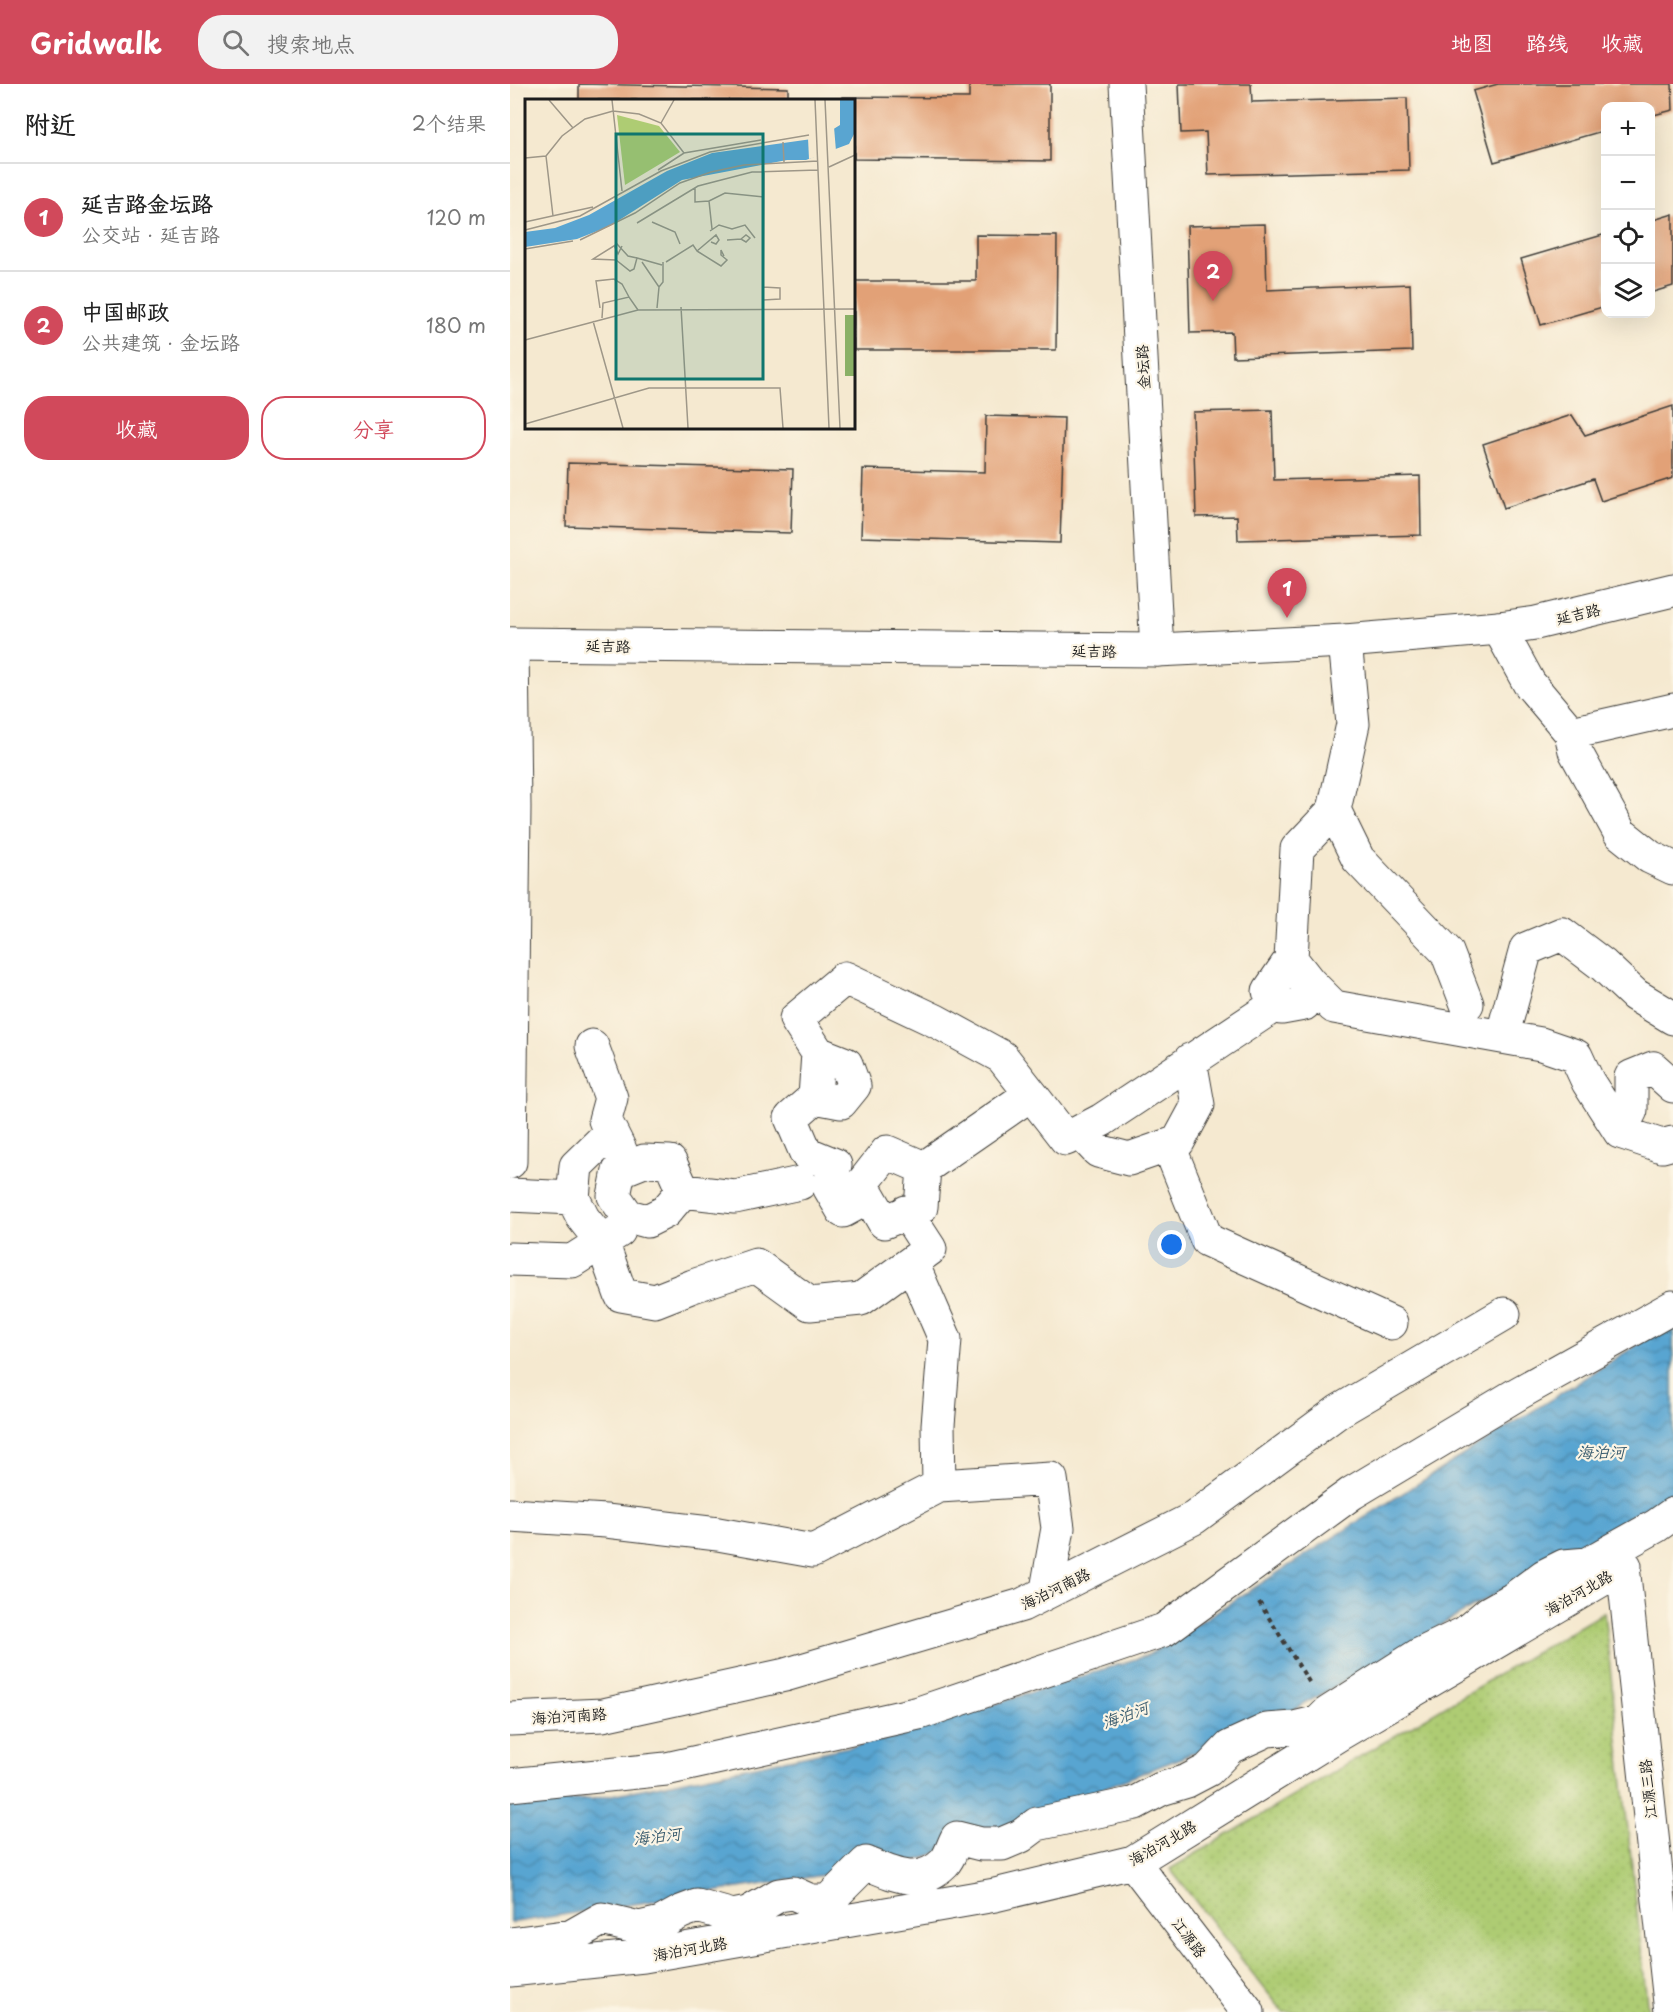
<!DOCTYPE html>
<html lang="zh">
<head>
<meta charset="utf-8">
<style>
	:root { --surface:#fff; --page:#f2f2f2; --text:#222; --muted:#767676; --line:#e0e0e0; --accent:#d1495b }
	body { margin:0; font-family:"Playpen Sans","LXGW WenKai TC",sans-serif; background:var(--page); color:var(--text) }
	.controls { position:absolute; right:18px; top:18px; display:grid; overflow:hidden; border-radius:12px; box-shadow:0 6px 24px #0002 }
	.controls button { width:54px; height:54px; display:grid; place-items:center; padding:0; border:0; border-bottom:2px solid var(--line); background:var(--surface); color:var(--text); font:30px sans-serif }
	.you { position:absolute; left:662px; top:1161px; width:21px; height:21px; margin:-15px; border:4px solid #fff; border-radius:50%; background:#1a73e8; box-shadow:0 0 0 9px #1a73e833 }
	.badge { display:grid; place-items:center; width:39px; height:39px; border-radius:50%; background:var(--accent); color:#fff; font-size:20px; font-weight:700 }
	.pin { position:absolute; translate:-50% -50px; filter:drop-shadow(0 2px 3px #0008) }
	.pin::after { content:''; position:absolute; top:32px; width:21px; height:18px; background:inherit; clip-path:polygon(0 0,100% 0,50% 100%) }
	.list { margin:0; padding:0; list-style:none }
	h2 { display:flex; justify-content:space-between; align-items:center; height:78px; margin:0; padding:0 24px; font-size:26px }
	h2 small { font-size:20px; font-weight:400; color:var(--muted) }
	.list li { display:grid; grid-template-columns:39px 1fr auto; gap:18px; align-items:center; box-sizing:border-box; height:108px; padding:0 24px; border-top:2px solid var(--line) }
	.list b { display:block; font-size:22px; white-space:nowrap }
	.list p { margin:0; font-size:20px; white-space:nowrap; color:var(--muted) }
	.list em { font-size:20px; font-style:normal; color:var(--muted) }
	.actions { display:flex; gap:12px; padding:18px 24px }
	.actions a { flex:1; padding:14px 0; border:2px solid var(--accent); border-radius:24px; text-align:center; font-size:21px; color:var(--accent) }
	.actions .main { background:var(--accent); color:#fff }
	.icon { flex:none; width:33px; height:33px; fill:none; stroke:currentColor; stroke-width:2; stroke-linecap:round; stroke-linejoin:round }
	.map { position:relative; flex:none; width:1163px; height:1928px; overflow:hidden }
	header { display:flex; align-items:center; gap:36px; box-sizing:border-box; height:84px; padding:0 30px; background:var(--accent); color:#fff }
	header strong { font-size:28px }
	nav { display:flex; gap:33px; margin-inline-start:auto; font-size:21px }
	.search { width:420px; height:54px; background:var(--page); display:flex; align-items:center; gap:15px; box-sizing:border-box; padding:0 21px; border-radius:24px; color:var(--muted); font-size:22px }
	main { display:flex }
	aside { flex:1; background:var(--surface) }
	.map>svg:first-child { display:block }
	.grass { fill:url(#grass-dots); stroke:#657448; stroke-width:1.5 }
	.water { fill:url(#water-waves); stroke:#3a6076; stroke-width:1.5 }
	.building { fill:#e2a177 }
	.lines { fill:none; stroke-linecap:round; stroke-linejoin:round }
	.minor-casing { stroke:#3d3b37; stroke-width:35 }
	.major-casing { stroke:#3d3b37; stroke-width:35 }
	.path { stroke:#3d3b37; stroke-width:4; stroke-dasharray:4.5 4.5; stroke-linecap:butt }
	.minor { stroke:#fff; stroke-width:33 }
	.major { stroke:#fff; stroke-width:33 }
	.labels { text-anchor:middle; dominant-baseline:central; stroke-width:4.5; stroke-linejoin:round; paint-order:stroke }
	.street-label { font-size:15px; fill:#1c1c1c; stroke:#fcf5e5 }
	.water-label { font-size:16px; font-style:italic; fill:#375a6d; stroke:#fcf5e5 }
	.inset-road { fill:none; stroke:#9e9788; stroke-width:1.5 }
	.view { fill:#0f766e; fill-opacity:0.15; stroke:#0f766e; stroke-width:3 }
	.inset-edge { fill:none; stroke:#1c1c1c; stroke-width:3 }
</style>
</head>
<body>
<header>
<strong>Gridwalk</strong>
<div class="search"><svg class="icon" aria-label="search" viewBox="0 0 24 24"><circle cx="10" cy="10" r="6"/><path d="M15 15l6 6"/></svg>搜索地点</div>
<nav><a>地图</a><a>路线</a><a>收藏</a></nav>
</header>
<main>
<aside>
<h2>附近<small>2个结果</small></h2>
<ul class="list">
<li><span class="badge">1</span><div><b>延吉路金坛路</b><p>公交站 · 延吉路</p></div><em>120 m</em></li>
<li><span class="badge">2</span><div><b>中国邮政</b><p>公共建筑 · 金坛路</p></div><em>180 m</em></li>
</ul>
<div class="actions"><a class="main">收藏</a><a>分享</a></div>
</aside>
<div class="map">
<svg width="1163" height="1928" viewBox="0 0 1163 1928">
	<defs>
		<pattern id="grass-dots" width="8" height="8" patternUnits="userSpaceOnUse" patternTransform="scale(1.5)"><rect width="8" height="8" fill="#aecc73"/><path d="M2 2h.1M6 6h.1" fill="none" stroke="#95af63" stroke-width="1.8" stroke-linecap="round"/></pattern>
		<pattern id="water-waves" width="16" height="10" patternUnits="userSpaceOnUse" patternTransform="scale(1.5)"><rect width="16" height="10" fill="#59a5d1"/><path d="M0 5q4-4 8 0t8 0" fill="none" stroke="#4986a9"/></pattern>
	</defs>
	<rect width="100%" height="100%" fill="#fcf5e5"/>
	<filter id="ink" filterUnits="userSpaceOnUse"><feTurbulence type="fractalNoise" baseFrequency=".0167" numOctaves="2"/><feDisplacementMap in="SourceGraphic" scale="12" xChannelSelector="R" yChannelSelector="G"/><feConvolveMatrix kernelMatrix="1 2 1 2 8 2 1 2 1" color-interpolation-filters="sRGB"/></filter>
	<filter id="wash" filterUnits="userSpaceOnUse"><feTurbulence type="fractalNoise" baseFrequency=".008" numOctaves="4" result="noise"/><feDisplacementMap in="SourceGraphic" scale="24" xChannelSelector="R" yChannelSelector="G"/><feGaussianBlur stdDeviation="1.35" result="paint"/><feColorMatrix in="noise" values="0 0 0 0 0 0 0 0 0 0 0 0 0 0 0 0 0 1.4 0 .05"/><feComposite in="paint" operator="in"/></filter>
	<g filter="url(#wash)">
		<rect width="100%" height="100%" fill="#f5e9d0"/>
		<path class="grass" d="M1094 1528 1138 1928H773L660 1785Z"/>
		<path class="water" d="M1163 1238V1408L761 1639 406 1777 0 1839V1718L83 1715 373 1656 638 1571Z"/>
		<g id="blocks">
			<path class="building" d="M69 0 278 4V16H69Z
				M459 0H540V77L344 75V16H333V13L459 14Z
				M669 0H741L742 18 897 14 899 86 698 91 696 48 671 49Z
				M988 0H1162L1163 26 1140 32V22H1096V46L984 78 963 7Z
				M1163 130V202L1140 209V137Z
				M755 140 757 206 900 200 902 267 723 273 722 248 680 249 677 142Z
				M1096 150V222L1031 241 1011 175Z
				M466 151 547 152 546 266H344V197H466Z
				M1163 322V394L1091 417 1083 395 994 424 973 360 1062 331 1075 351Z
				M762 326 764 396 910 392 911 451 728 456 727 432 686 433 683 328Z
				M476 332 554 334 550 459 351 453 353 385 475 388Z
				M58 379 283 385 281 449 56 442Z"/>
		</g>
	</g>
	<g filter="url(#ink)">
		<use href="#blocks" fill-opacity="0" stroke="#3d3b37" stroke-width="1.5"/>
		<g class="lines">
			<defs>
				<path id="minor" d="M616 0 647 566
					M989 544 1019 599 1061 649 1163 626
					M835 557 843 640 824 726 848 775 937 868 957 920
					M1061 649 1065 667 1110 749 1140 773 1163 784
					M781 875 759 907 772 924 794 920 799 898 781 875 787 765 824 726
					M799 898 824 923 992 953 1016 865 1052 850 1093 881 1125 911 1163 934
					M992 953 1031 960 1066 972 1078 998 1110 1048 1152 1062 1163 1059
					M82 962 101 1014 95 1036 110 1066
					M308 969 305 1013 331 1018 344 1002 336 980 308 969 286 935 335 894 426 937 492 973 521 1010
					M305 1013 281 1034 296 1069 325 1081 319 1103 333 1127 359 1113
					M570 1048 588 1067 619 1075 668 1058 688 1021 680 976
					M1110 1048 1121 1026V993L1143 984 1163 1002
					M659 1062 697 1156 881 1239
					M0 1078 4 723 2 560
					M414 1084 377 1068 352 1100 374 1138 411 1123 414 1084 521 1010 556 1055 592 1036 768 919
					M173 1107 155 1128 137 1137 118 1132 104 1112 109 1087 134 1077 160 1078 173 1107 225 1113 290 1099
					M0 1111 63 1114 66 1082 101 1048
					M63 1114 73 1134 92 1158 111 1211 145 1217 183 1202 246 1181 300 1220 351 1215 420 1165 396 1128
					M0 1175 62 1177 109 1147
					M429 1402 541 1395 548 1444 538 1500 539 1507
					M0 1431 96 1437 208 1450 303 1467 429 1402 428 1341 435 1255 402 1179
					M1113 1482 1161 1928
					M0 1635 93 1631 275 1591 512 1521 684 1434 829 1327 994 1230
					M0 1701 156 1685 409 1629 654 1546 842 1409 1009 1309 1163 1223
					M623 1778 738 1928
					M0 1860 62 1852 92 1835 129 1844 151 1839 171 1828 187 1822 223 1832 238 1829 269 1811 283 1809 301 1817H318L356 1779C383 1790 409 1804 434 1779 440 1773 443 1761 447 1754L471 1760H492L511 1752 527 1740 625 1719 651 1705 677 1697 698 1686 720 1663 757 1646 784 1644 809 1638 818 1629 909 1571 955 1549 980 1528 1003 1515 1034 1492 1054 1482 1078 1480 1146 1442 1163 1430
					M0 1886 134 1872 485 1811 623 1778 831 1649 1115 1482"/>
				<path id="major" d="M0 560 647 566 835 557 989 544 1026 539 1163 506"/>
			</defs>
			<use href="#minor" class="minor-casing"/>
			<use href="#major" class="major-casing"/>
			<path class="path" d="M749 1518 801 1601"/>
			<use href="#minor" class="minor"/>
			<use href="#major" class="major"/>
		</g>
	</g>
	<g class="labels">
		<g class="street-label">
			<text transform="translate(632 283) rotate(-93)">金坛路</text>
			<text transform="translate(1068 529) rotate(-13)">延吉路</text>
			<text transform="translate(98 561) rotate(1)">延吉路</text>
			<text transform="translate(584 566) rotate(1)">延吉路</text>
			<text transform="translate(545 1504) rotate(-26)">海泊河南路</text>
			<text transform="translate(1068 1508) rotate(-30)">海泊河北路</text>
			<text transform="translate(59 1631) rotate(-4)">海泊河南路</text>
			<text transform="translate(1137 1705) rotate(-96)">江源三路</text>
			<text transform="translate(652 1758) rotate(-30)">海泊河北路</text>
			<text transform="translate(680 1853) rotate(53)">江源路</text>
			<text transform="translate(180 1864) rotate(-10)">海泊河北路</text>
		</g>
		<g class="water-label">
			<text x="1091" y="1367">海泊河</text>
			<text transform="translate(615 1630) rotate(-20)">海泊河</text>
			<text transform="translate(147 1751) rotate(-7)">海泊河</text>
		</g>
	</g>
	<g transform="translate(15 15)">
		<rect width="330" height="330" fill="#f5e9d0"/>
		<path d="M92 16 134 27 155 53 100 86Z" fill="#aecc73"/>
		<path d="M320 216H330V277H320Z" fill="#8ab065"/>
		<path d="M315 1H330V33L324 45 281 61H262L157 81 85 127 52 140 0 148V133L30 129 64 116 142 72 187 54 294 39 315 26Z" fill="#59a5d1"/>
		<path d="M309 28 311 52 284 60 283 39Z" fill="#f5e9d0"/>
		<path class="inset-road" d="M24 1 48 29M87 1 97 92M290 1 304 329M300 1 315 329M136 24 149 1M258 43 259 63M0 59 21 57M304 68 330 56M133 71 159 54 236 41M170 89V103L184 102M28 117 21 57 37 37 60 20 88 12 114 15 136 24 159 54M0 123 68 108M127 123 150 133 155 145M112 124 173 87 227 73 293 71M187 130 184 102 200 94 239 98M0 131 55 117 136 72 185 53 284 36M185 132 194 126 207 130 220 126 230 139M55 141 110 114 155 84 186 73 219 66 293 62M202 141 216 140 221 143 225 139 221 136 216 140M330 142V193M89 146 93 155 97 147M0 150 48 142M172 152 196 167 202 161 196 156V151L199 157M112 159 103 157 92 145 68 160 91 161 105 172 109 170 112 159 137 166M117 163 134 188 132 209M141 163 168 146 172 152 191 136 194 141 191 145 186 143M134 188 138 183V163M238 188 255 189V200L238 201M156 208 163 329M75 209 71 182 89 180 97 185 104 198M238 209 239 72M77 219 78 204 104 198 113 211M68 222 98 329M0 241 113 211 330 210M0 325 124 289H255L258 329"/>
		<path class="view" d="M91 35H238V280H91Z"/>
		<rect width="330" height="330" class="inset-edge"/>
	</g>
</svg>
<div class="controls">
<button>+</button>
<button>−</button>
<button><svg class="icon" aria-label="locate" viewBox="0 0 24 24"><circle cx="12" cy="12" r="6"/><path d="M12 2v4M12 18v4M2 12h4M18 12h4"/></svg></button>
<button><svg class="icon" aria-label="layers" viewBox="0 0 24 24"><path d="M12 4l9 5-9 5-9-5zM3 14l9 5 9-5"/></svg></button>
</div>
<div class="you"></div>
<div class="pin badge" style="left:777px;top:534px">1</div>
<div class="pin badge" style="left:703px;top:217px">2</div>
</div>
</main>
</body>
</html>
